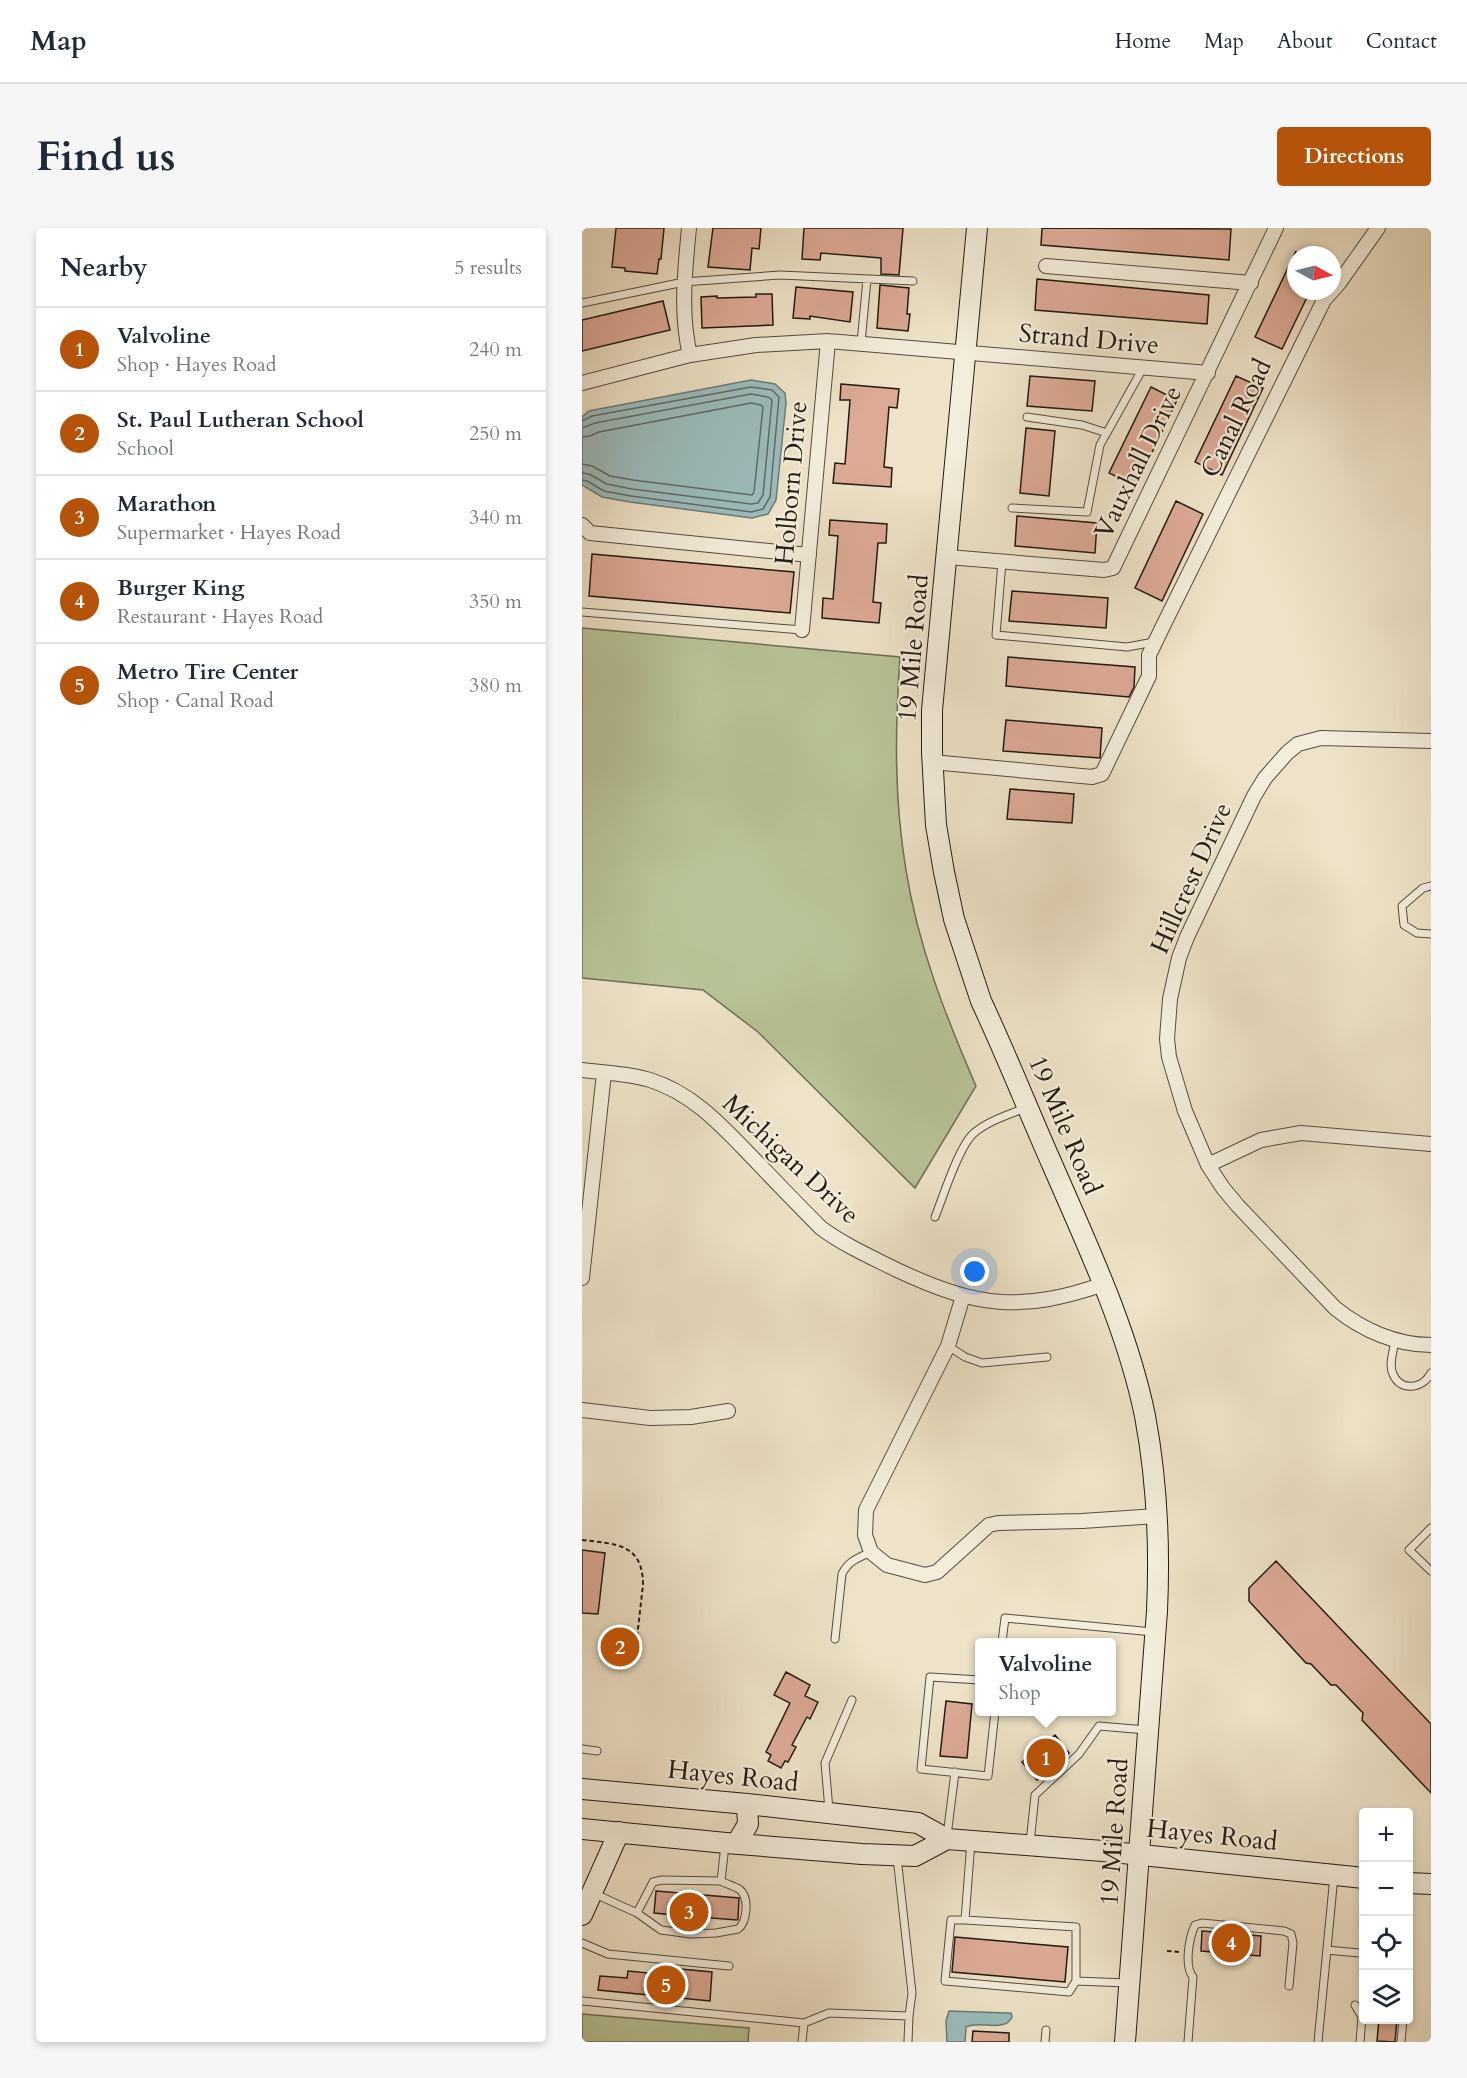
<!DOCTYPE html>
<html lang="en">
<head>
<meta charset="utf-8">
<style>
	:root { --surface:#fff; --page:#f6f6f7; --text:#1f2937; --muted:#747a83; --line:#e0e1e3; --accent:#b45309 }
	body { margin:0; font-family:Cardo,serif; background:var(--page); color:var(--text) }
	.controls { position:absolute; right:18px; bottom:18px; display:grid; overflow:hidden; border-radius:6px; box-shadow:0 3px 9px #0003 }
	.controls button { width:54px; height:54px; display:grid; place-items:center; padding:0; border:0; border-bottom:2px solid var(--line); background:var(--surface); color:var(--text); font:30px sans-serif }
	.compass { position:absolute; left:705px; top:18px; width:54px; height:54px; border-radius:50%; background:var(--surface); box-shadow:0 3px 9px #0003; rotate:97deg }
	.you { position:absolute; left:393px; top:1044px; width:21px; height:21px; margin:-15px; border:4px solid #fff; border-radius:50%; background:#1a73e8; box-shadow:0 0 0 9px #1a73e833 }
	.badge { display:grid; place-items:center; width:39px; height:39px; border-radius:50%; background:var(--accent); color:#fff; font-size:20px; font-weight:700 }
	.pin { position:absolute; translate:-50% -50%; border:3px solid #fff; box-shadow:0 2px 6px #0006 }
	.popup { position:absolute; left:393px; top:1410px; width:141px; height:78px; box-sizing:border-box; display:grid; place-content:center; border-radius:6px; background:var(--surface); filter:drop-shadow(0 2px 4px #0005); font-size:20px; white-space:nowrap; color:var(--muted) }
	.popup b { font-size:22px; color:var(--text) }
	.popup::after { content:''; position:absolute; left:50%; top:100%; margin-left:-12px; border:12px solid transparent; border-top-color:var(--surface) }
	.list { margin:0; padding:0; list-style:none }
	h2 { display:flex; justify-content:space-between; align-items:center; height:78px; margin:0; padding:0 24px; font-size:26px }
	h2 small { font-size:20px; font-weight:400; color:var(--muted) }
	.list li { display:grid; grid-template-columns:39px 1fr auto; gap:18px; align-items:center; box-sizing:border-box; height:84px; padding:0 24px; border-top:2px solid var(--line) }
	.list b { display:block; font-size:22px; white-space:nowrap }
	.list p { margin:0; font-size:20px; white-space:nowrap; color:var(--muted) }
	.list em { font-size:20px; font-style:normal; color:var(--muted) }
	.icon { flex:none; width:33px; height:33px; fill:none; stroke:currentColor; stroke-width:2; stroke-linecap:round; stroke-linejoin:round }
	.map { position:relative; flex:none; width:849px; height:1814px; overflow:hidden; border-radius:6px }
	header { display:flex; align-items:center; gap:36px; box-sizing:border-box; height:84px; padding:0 30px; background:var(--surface); border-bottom:2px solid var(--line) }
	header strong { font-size:28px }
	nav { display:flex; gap:33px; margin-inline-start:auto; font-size:21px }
	.intro { display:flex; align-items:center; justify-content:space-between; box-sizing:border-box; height:144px; padding:0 36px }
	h1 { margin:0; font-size:42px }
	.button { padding:15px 27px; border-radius:6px; background:var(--accent); color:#fff; font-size:21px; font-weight:700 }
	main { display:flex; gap:36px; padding:0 36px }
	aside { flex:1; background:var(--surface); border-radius:6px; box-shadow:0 3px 9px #0003 }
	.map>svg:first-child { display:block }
	.green { fill:#b8c497; stroke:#6e6f54; stroke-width:1.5 }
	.water { fill:#9cbdbd; stroke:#6c7c79; stroke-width:1.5 }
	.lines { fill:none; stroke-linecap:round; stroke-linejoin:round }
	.shore { stroke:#606c68; stroke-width:1.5 }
	.building { fill:#ddaa96; stroke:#231a12; stroke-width:1.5 }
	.lane-casing { stroke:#564c40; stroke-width:9 }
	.street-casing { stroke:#564c40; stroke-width:16 }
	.secondary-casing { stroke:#231a12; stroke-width:22 }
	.path { stroke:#231a12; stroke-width:2; stroke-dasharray:4.5 3; stroke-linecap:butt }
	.lane { stroke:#f4eddb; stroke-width:7 }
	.street { stroke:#f4eddb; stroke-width:14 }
	.secondary { stroke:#f4eddb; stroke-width:20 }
	.labels { text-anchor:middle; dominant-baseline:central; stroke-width:4.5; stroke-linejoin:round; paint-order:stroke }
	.street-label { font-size:26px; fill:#231a12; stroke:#f4eddb }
</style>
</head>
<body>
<header>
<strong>Map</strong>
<nav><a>Home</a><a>Map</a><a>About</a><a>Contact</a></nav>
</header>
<div class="intro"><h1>Find us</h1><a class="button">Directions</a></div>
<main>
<aside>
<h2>Nearby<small>5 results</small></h2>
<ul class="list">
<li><span class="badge">1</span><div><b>Valvoline</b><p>Shop · Hayes Road</p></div><em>240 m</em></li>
<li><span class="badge">2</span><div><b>St. Paul Lutheran School</b><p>School</p></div><em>250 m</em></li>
<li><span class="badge">3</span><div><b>Marathon</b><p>Supermarket · Hayes Road</p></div><em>340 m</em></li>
<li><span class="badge">4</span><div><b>Burger King</b><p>Restaurant · Hayes Road</p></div><em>350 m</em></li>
<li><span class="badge">5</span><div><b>Metro Tire Center</b><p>Shop · Canal Road</p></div><em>380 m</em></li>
</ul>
</aside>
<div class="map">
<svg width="849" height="1814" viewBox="0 0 849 1814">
	<rect width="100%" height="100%" fill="#eee3c8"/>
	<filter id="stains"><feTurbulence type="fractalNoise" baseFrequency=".00333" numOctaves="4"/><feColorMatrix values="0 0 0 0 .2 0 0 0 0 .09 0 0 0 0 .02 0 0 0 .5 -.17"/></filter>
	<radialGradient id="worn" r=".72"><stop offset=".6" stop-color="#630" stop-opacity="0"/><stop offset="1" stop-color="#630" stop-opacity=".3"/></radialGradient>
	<path class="green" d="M0 400 318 429C313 501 312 571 324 642 336 718 364 789 394 858L333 960 176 804 121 762 0 750Z
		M0 1786 167 1800 166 1814H0Z"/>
	<path class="water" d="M169 152 193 156 203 165 204 175 194 272 186 286 170 290 48 274 20 269 0 257V189L7 183Z
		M367 1783 424 1785H429L430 1789C423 1805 398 1792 384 1799L383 1814H365L364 1793Z"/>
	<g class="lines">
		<path class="shore" d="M0 193 10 188 169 159 190 162 197 169 188 269 181 281 169 284 49 268 22 263 5 253 0 252
			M0 200 13 195 169 166 186 169 190 172 181 267 176 275 169 276 50 261 25 256 7 246 0 245
			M0 209 8 208 17 204 169 175 179 177 181 179 172 264 170 267 51 252 28 248 10 238 0 236"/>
	</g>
	<path class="building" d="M34 0H82L79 31H77L75 46 43 43V40L30 39Z
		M131 0H179L177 21 170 20 168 42 126 39Z
		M222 0H321L317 47 299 46V30L239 25 238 32 220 31Z
		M460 0 649 1 647 32 459 17Z
		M714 23V63H728L700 121 673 109Z
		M455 51 627 67 625 96 453 82Z
		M298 57 327 60 325 86H328L326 103 295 100Z
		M214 59 271 64 268 94 228 88V91L211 90Z
		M174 66H190L191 97 120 100 119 69 135 68V70L174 69Z
		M81 73 88 102 0 123V92Z
		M448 148 513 153 510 183 445 178Z
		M654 148 681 160 640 247 613 234Z
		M259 156 317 161 315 180 307 179 302 239 310 240 309 259 251 255 253 235 263 236 268 172H258Z
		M569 159 595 172 554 258 527 245Z
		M444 200 473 203 467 268 438 265Z
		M594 273 621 286 580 373 553 360Z
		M435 288 515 295 513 325 433 318Z
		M248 292 305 296 304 315H296L291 374 299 375 297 395 240 390 241 370 251 371 256 308 247 307Z
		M10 326 212 344 208 385 7 368Z
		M430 363 526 370 524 400 427 393Z
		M426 429 553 439 552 459 547 469 424 458Z
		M424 492 520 500 518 530 421 523Z
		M428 561 492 566 490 595 425 591Z
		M0 1322 23 1325 16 1386 0 1385Z
		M694 1333 849 1496V1565L780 1492 781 1485 754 1457H749L729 1436 724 1435 667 1373V1360Z
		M204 1444 228 1457 223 1468 236 1474 228 1491 225 1489 210 1517 214 1519 206 1534 203 1533 199 1540 186 1533 189 1527 184 1524 208 1475 192 1467Z
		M364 1473 390 1476 385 1530 358 1528Z
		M473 1507 487 1525 455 1552 440 1534Z
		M74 1663 157 1670 156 1691 155 1692 117 1689 116 1700 92 1697 93 1687 72 1685Z
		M620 1703 679 1708 678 1728 619 1723Z
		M373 1709 486 1719 483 1754 370 1744Z
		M77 1739 130 1744 128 1773 16 1762 18 1748 45 1750 46 1743 76 1746Z
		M797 1791H815L813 1814 795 1813Z
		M391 1803 427 1805V1814H390Z"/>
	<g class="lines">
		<defs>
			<path id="lane" d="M0 75 102 54 198 47 331 53
				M279 115 285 51
				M445 189 500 197 525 205
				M430 280 505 284 518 217 561 140
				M420 334 414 407 545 419 572 414
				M0 384 220 402
				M849 658 841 660 820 678 822 697 835 705 849 706
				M353 989C361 969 377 918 392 905 406 893 426 887 443 880
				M813 1112C812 1122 806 1137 811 1146 818 1164 841 1161 849 1145
				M366 1118 383 1129 400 1135 465 1129
				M849 1300 827 1322 849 1343
				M253 1411 260 1346C266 1333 276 1330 289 1324
				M420 1414 423 1390 571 1404
				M398 1452 348 1449 339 1541 406 1548 413 1484
				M0 1521 15 1523
				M247 1582 243 1535 270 1472
				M365 1608 373 1544
				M389 1613 383 1692H369L363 1753 487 1764 494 1753 545 1755
				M448 1615 453 1567 497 1526 517 1498 564 1502
				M11 1665 55 1685 79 1702 109 1706 134 1705 156 1701C165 1694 168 1669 157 1661 152 1658 144 1656 139 1653L143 1617
				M55 1685 71 1654 80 1652 139 1653
				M383 1692 494 1699V1753
				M0 1715 26 1726 147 1738
				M745 1722 777 1725
				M0 1773 222 1795 247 1785 327 1788 330 1765 315 1629
				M773 1777 780 1789 778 1814
				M220 1814 222 1795
				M326 1814 327 1788
				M463 1814 464 1802
				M606 1814 611 1749C602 1738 607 1710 613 1697L620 1695 702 1703 709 1706 711 1715 707 1758
				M736 1814 752 1648
				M819 1814 821 1792"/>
			<path id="street" d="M107 0C103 42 98 86 108 127
				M464 38 669 55
				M0 155 108 127 174 117 246 113 626 145
				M0 297 8 305 227 327
				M366 329 522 342 531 340 694 0
				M220 402 246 113
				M849 513 739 510 716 516 705 525 683 550 672 568 605 709 597 730 588 771 585 811 587 829 603 883 626 937 641 960 656 978 753 1080C780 1102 814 1117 849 1117
				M350 534 510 549 520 546 567 448V427L581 398 742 72 757 55 796 0
				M0 842C22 845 46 845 68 852 110 865 139 897 169 928 192 952 215 976 239 1000 262 1017 289 1029 315 1042 394 1079 438 1085 522 1056
				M626 937 679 912 719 905 849 916
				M0 1050 22 845
				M381 1068 366 1118 284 1282 283 1307 289 1324 305 1337 343 1347 355 1344 407 1297 416 1295 500 1293 575 1288
				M0 1182 68 1190 109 1189 146 1183"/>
			<path id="secondary" d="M395 0 350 482V524L354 597 362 644 372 691 399 773C424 826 446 882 470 936 505 1017 545 1100 563 1188 575 1252 578 1317 575 1383L543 1814
				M0 1561 165 1576 336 1595 365 1611 521 1623 782 1650
				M0 1601 144 1615 280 1626 333 1628 365 1611
				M155 1615 166 1596 165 1576
				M826 1655 849 1656
				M0 1687 37 1604"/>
		</defs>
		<use href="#lane" class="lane-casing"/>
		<use href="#street" class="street-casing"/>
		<use href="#secondary" class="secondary-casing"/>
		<path class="path" d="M0 1312C33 1316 61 1315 61 1357L53 1427
			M585 1723 598 1724"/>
		<use href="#lane" class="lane"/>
		<use href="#street" class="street"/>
		<use href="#secondary" class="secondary"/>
	</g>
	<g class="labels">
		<g class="street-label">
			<text transform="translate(507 111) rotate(5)">Strand Drive</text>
			<text transform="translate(654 190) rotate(-64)">Canal Road</text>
			<text transform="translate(556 234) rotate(-64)">Vauxhall Drive</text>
			<text transform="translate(209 255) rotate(-85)">Holborn Drive</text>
			<text transform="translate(331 420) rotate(-85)">19 Mile Road</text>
			<text transform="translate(609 650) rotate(-66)">Hillcrest Drive</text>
			<text transform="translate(483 897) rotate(67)">19 Mile Road</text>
			<text transform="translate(209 931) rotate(43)">Michigan Drive</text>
			<text transform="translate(151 1548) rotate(6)">Hayes Road</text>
			<text transform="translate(532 1604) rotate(-86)">19 Mile Road</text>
			<text transform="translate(630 1607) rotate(6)">Hayes Road</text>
		</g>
	</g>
	<rect width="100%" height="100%" filter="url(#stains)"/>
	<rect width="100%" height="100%" fill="url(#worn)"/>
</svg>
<div class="controls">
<button>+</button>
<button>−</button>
<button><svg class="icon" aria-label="locate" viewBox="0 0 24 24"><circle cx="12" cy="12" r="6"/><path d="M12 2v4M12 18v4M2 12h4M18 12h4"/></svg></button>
<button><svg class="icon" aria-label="layers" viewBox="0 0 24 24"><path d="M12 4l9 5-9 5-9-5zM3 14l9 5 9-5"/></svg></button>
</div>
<svg class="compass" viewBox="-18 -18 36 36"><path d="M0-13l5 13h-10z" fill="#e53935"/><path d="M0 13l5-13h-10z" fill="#747a83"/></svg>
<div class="you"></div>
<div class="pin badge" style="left:464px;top:1530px">1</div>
<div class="popup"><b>Valvoline</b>Shop</div>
<div class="pin badge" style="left:38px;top:1419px">2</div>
<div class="pin badge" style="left:107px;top:1684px">3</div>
<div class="pin badge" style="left:649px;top:1715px">4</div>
<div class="pin badge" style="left:84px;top:1757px">5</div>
</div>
</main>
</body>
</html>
